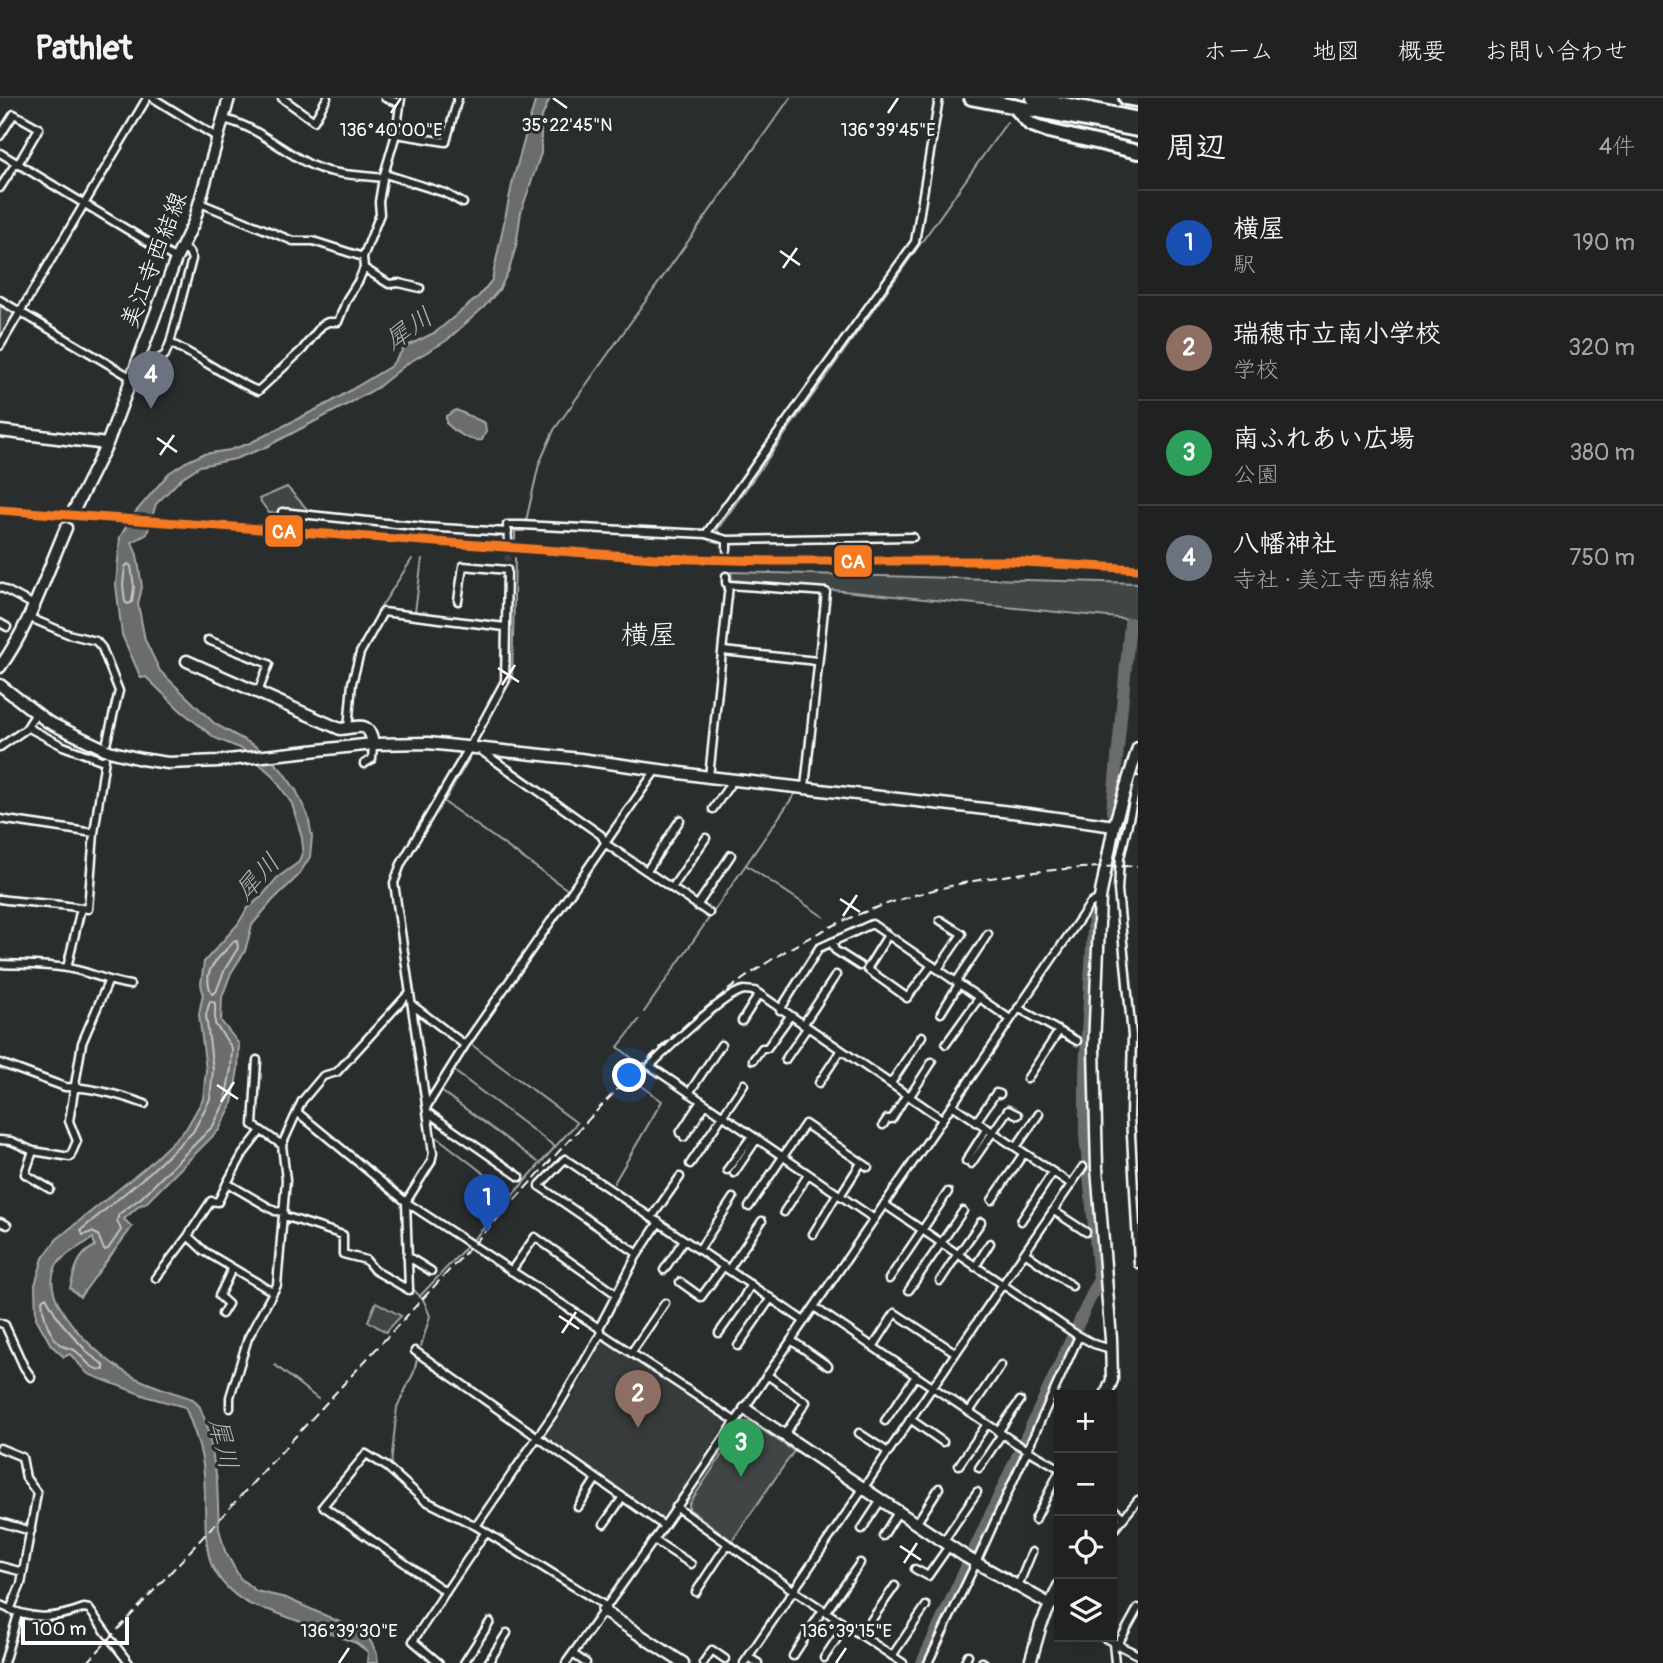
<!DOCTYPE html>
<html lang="ja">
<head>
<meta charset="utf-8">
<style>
	:root { --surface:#202222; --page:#2d2f2f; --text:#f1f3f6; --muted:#a2a4a5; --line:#3d3f40; --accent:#ff9aa2 }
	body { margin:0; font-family:Pangolin,"Klee One",sans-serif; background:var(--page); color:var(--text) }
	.controls { position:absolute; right:21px; bottom:21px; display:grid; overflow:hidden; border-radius:0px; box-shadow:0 7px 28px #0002 }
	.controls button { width:63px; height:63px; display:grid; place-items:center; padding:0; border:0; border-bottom:2px solid var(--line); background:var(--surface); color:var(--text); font:35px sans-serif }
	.scale { position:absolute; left:21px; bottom:18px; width:108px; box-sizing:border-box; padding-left:7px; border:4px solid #fff; border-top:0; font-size:19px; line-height:24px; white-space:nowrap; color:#fff; -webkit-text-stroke:5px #2a2d2e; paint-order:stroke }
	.you { position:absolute; left:630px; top:978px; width:24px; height:24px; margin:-18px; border:5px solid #fff; border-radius:50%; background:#1a73e8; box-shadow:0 0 0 10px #1a73e833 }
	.badge { display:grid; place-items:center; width:46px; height:46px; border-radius:50%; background:var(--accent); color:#fff; font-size:23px; font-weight:700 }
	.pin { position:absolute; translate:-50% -58px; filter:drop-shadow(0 2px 4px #0008) }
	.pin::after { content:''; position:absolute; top:37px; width:24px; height:21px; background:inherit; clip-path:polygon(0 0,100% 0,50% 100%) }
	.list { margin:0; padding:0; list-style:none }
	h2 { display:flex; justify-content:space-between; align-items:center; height:91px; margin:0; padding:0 28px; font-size:30px }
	h2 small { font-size:23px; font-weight:400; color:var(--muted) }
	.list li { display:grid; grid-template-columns:46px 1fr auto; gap:21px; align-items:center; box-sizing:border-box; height:105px; padding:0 28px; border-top:2px solid var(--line) }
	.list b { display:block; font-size:26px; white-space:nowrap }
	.list p { margin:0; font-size:23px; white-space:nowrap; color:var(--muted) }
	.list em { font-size:23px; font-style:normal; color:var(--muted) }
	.icon { flex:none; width:38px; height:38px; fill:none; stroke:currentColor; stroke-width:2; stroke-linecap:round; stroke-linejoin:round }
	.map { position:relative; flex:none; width:1138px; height:1565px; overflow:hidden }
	header { display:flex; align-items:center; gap:42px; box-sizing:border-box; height:98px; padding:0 35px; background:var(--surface); border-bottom:2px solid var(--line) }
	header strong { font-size:33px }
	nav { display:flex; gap:38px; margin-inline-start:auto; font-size:24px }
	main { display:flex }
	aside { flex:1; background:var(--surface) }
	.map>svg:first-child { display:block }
	.built { fill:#373a3b }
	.green { fill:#414445; stroke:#a0a2a2; stroke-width:2 }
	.water { fill:#6a6c6d; stroke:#a6a7a7; stroke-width:2 }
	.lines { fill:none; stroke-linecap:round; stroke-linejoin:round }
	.shore { stroke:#c3c4c5; stroke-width:2 }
	.stream { stroke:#a6a7a7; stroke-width:2 }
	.river { stroke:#6a6c6d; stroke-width:12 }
	.street-tunnel { stroke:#3f4243; stroke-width:6; stroke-dasharray:6 3; stroke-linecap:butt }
	.secondary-tunnel { stroke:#3f4243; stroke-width:10; stroke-dasharray:10 5; stroke-linecap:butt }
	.street-casing { stroke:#fff; stroke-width:11 }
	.secondary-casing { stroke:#fff; stroke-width:15 }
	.highway-casing { stroke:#fff; stroke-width:18 }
	.street { stroke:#2a2d2e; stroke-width:6 }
	.secondary { stroke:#2a2d2e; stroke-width:10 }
	.highway { stroke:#2a2d2e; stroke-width:12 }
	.rail { stroke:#fff; stroke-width:2; stroke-dasharray:10 5; stroke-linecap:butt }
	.rail-1-casing { stroke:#2a2d2e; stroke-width:14 }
	.rail-1 { stroke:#f47921; stroke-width:9 }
	.ticks { fill:none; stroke:#fff; stroke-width:2.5 }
	.labels { text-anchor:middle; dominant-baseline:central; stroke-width:6; stroke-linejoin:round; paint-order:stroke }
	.street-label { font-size:24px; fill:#fff; stroke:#2a2d2e }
	.water-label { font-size:26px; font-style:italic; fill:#b4b6b6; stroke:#2a2d2e }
	.quarter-label { font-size:28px; fill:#fff; stroke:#2a2d2e }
	.ticks-label { font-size:18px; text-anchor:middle; fill:#fff; stroke:#2a2d2e; stroke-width:6; stroke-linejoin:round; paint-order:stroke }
	.line-badge { stroke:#2a2d2e; stroke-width:2.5 }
	.badge-label { font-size:19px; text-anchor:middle; font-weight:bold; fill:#fff }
</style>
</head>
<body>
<header>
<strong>Pathlet</strong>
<nav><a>ホーム</a><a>地図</a><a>概要</a><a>お問い合わせ</a></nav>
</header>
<main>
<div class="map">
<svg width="1138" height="1565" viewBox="0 0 1138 1565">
	<rect width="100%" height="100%" fill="#2a2d2e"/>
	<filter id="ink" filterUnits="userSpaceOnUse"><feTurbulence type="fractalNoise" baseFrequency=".0143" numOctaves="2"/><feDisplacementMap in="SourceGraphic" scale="14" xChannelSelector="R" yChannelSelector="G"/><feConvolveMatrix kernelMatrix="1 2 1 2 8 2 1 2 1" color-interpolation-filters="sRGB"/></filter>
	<g filter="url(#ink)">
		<path class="built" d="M605 1240 729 1322 661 1423 546 1338 575 1295Z"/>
		<path class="green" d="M0 208 17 217 0 245Z
			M287 389 309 413 269 415 259 401Z
			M731 474 1138 485V522L732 482Z
			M376 1204 401 1218 386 1234 368 1223Z
			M744 1324H750L794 1353 732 1443 689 1411V1406Z"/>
		<path class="water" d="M536 0H550L541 21V55L521 114 516 148 509 172 499 192 484 209 446 243 408 265 377 290 348 306 264 350 235 361 200 368 183 379 156 406 147 436 132 444 137 457 142 489 138 506 145 542 160 573 215 626 257 649 280 670 296 692 308 718 312 739 310 759 298 778 273 802 252 827 245 853 231 875 222 899 221 923 239 946 238 971 232 1006 219 1032 145 1106 140 1107 124 1121 132 1129 80 1199 70 1190C75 1172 77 1157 95 1148L93 1140C82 1148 61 1157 55 1170 39 1207 103 1263 132 1278 151 1288 173 1294 193 1301L200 1309 208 1330 217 1382 219 1431 225 1453 240 1480 256 1493 286 1500 367 1536 377 1556 378 1565H367L368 1554 356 1545 269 1512C245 1509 223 1490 212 1468 203 1448 206 1399 204 1377 203 1357 193 1328 185 1309L148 1299 88 1276 70 1256 64 1259 51 1247 36 1220 35 1187 43 1160 57 1141 145 1070 186 1031 203 1001 206 972 199 916 203 895 201 886 204 864 238 826 247 811 262 798 277 780 299 764 303 752 302 740 292 706 273 678 244 652 215 640 180 612 146 579 141 580 122 537 116 487 120 439 133 417 169 375 186 364 203 356 230 352 250 345 329 305 391 268 405 249 436 234 479 198 492 182 513 82Z
			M456 312 485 325 486 334 482 342C470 344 455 334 446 325V318Z"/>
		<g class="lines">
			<path class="shore" d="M128 466 131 468 134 489 132 504 128 506 125 504 123 487 125 469Z
				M237 843 238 850 225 871 216 894 212 896C200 871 219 861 233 844Z
				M210 903 215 905V926L232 950 231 970 225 1004 213 1028 142 1099 119 1116 117 1122 121 1132 108 1151 104 1152 98 1137 92 1134 83 1137 81 1132 149 1075 193 1034 210 1001 213 972 206 917Z
				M46 1199 59 1222 89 1256 104 1267V1272C90 1272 86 1262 77 1254 72 1249 68 1251 62 1248 49 1239 43 1217 42 1202Z"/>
			<path class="stream" d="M526 423 539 366 554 332 790 0
				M722 438 717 432 1007 24
				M515 446V433H524L525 430
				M774 493 803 495
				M381 509 412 461
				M415 514 422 461
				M815 560 821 499 819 497
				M480 638 512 581 515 460
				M469 661 444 704 568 792 553 815
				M802 683 814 565
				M746 767 824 819
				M644 914 797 693
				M465 941 511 876
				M472 947 577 1025C541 1063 508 1104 472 1143
				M638 965 618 949 639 922
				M454 973 554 1048
				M441 993 538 1064
				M434 1037 513 1098
				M614 1085 662 1003 636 984 645 973
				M412 1190 424 1203 430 1218 421 1248
				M420 1198 467 1148
				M605 1228 640 1160 661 1129
				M417 1261 414 1274 397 1309 391 1367 426 1398 474 1423
				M275 1267 318 1301
				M549 1328 576 1288 601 1241
				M501 1400 534 1349"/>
			<path class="river" d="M1112 713 1130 525
				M922 1565 1099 1181 1085 1037V972L1094 814"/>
			<path class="street-tunnel" d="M507 472 508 443
				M726 478 727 452"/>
			<path class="secondary-tunnel" d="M66 430 74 412"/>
			<defs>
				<path id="street" d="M153 0 218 40
					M282 0 314 23 327 0
					M385 0 399 5
					M223 21C254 27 280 51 307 65 328 77 359 77 383 80
					M396 36 446 44 458 0
					M0 38 14 16 39 30 18 66
					M0 55 176 161
					M385 76 445 95 463 105
					M0 90 16 65
					M200 105 293 143H313L363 159
					M364 170 389 186 399 185 420 190
					M0 202 132 280
					M170 245 192 161 189 154 182 149
					M0 248 147 0
					M140 261 152 265 165 257 170 245C200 259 227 280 258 293L302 252 322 227 328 224H338L347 201 359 182 364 170 363 159 380 116 379 104 383 80 396 36 401 0
					M282 414 424 429 508 434
					M706 436 915 144 939 0
					M727 442 913 439
					M508 443 507 427H521L706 436 727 442V452
					M729 487 826 494 805 689
					M0 489 34 507
					M28 519 68 536 96 543 102 550 119 593 107 643
					M0 525 7 529
					M208 542 269 566 258 594
					M723 553 817 563
					M27 629 63 648 104 663
					M348 631 352 585 360 555 383 514 505 529
					M0 649 26 631 36 615
					M480 652 601 737 606 746 709 815
					M364 666 372 661 373 646
					M709 679 729 487 726 485V478
					M1138 682 1120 760 1118 792 1132 938 1130 1018 1138 1166
					M713 711 733 682
					M0 721 94 735
					M647 773 680 722
					M672 790 706 740
					M0 801C27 805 54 805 81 810
					M697 808 731 757
					M888 837 867 871 905 898
					M832 844 835 852 860 868
					M0 866C24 867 48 866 72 871 92 875 109 884 130 887
					M67 870 81 810 88 811 94 735 105 661
					M938 871 962 836 940 822
					M956 884 988 836
					M907 900 932 867
					M412 907 465 947
					M1018 910 1077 943
					M780 912 819 850 872 826 1010 921
					M941 915 959 886
					M742 923 759 896
					M803 927 836 877
					M946 946 979 900
					M257 962 253 1027 282 1047
					M753 962 762 950H767L790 918
					M785 962 807 930
					M0 965 65 989C91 989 120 997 145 1006
					M1027 981 1059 933
					M819 985 841 952
					M891 985 922 938
					M689 995 721 947
					M910 998 932 964
					M952 1007 1071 1086
					M427 1008 465 947 656 672
					M297 1014 406 1104 599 1230 601 1235 735 1323
					M427 1014 520 1079
					M976 1024 996 995 1000 996
					M883 1027 887 1021H892L907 996
					M680 1035 701 1003
					M684 1039 706 1006
					M0 1042 11 1043 33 1053 70 1059 77 1043 69 1023 82 945 108 884
					M1016 1049 1039 1016
					M33 1053 25 1076 50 1091
					M966 1063 987 1030
					M690 1066 744 986
					M971 1066 1008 1012 1018 1017
					M727 1072 752 1038
					M734 1075 757 1041
					M227 1085 243 1056 260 1034
					M840 1098 861 1065
					M992 1102 1024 1055
					M884 1106 1074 1235 1094 1246 1111 1251
					M749 1109 805 1026 868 1069
					M1054 1113 1086 1134
					M784 1114 808 1077
					M284 1118 343 1137V1156L366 1162 374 1172 409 1192
					M652 1119 680 1079
					M873 1120 650 968C667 951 723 896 744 892 745 892 754 893 755 893L942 1021
					M1021 1123 1053 1074
					M0 1124 7 1127
					M813 1136 837 1096
					M188 1138 204 1153 273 1194
					M699 1152 733 1100
					M1025 1155 1072 1188
					M638 1156 539 1088 565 1061 804 1223
					M958 1157 981 1124
					M407 1158 431 1173
					M975 1169 990 1145
					M729 1171 762 1123
					M664 1172 684 1142
					M511 1173 535 1139 616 1196
					M156 1180 188 1138 211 1103 218 1104 227 1085 275 1113 284 1114
					M889 1181 948 1094
					M940 1183 957 1157
					M680 1184 701 1199 724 1168
					M409 1192 406 1104 431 1064 433 1055 394 785 401 766 469 650 505 583 507 472 463 468 458 503
					M909 1192 963 1113
					M814 1209 1017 1346 1059 1370
					M222 1216 228 1206 219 1198 232 1171
					M0 1225 5 1227 24 1269 31 1279
					M599 1230 636 1159 659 1124
					M719 1235 741 1204 751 1186
					M791 1242 828 1268
					M738 1248 771 1200
					M873 1249 895 1215 956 1255
					M415 1253 664 1428
					M631 1255 665 1205
					M767 1277 806 1304 785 1336
					M230 1310V1299L248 1240 277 1187 286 1082 282 1047 302 1003 323 978 337 974 410 894
					M969 1314 1001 1267
					M910 1321 943 1344
					M885 1323 916 1278
					M998 1334 1020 1303
					M859 1335 888 1354
					M0 1350 22 1359 26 1380 37 1395 21 1486 10 1512
					M959 1367 987 1326
					M979 1370 1002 1336
					M578 1409 596 1381
					M676 1409 793 1492 903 1565
					M1112 1410 1123 1419
					M1035 1422 1059 1374
					M0 1424 31 1433
					M604 1426 623 1399
					M916 1426 939 1390
					M476 1428 556 1312 601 1235
					M862 1431 881 1402
					M1112 1434 1138 1402
					M883 1438 898 1414
					M654 1442 691 1466
					M943 1444 977 1394
					M0 1468 23 1474
					M915 1471 928 1478 949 1448
					M1018 1488 1032 1454
					M446 1494 323 1408 366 1356 387 1369 424 1402 476 1428 607 1509
					M696 1494 727 1447
					M0 1507C31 1522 52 1522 84 1510L89 1511 108 1537
					M826 1514 860 1465
					M861 1537 895 1488
					M1103 1539 1138 1557
					M112 1543 129 1565
					M1113 1545 1115 1565
					M1117 1548 1138 1510
					M573 1556 586 1565
					M793 1558 823 1512
					M892 1558 926 1508
					M748 1559 758 1565
					M824 1560 846 1527
					M982 1564 984 1565
					M4 1565 18 1516
					M439 1565 413 1543 485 1435
					M464 1565 490 1524
					M488 1565 507 1535
					M566 1565 664 1428 1046 870 1090 806 1100 800
					M703 1565 712 1552 725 1561
					M744 1565 1083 1069
					M928 1565 976 1465 1079 1238
					M964 1565 968 1557"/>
				<path id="secondary" d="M0 333 107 346
					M74 412 107 346 176 161 194 124 229 0
					M187 563 340 631C358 630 369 621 373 646
					M0 569C30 528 46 476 66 430
					M0 587 48 624 109 653 141 661 168 665 219 663 373 646 428 645 580 661 709 679 1028 716 1114 728
					M1106 1297 1112 1282 1111 1241 1097 1070 1094 950 1100 800 1114 728 1138 650
					M745 1311 966 1459 1051 1507
					M603 1513 683 1565
					M1030 1565 1041 1527 1059 1488"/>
				<path id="highway" d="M971 0 1138 32
					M1033 0 1138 21
					M1126 0 1138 2
					M1014 8 1030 26 1049 33 1138 54"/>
			</defs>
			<use href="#street" class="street-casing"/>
			<use href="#secondary" class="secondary-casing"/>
			<use href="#highway" class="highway-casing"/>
			<use href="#street" class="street"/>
			<use href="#secondary" class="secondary"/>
			<use href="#highway" class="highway"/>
			<path class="rail" d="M87 1565C219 1422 350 1278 483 1136 592 1020 694 890 843 823 936 782 1038 769 1138 768"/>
			<defs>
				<path id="rail-1" d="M0 412 655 460 771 463H1009L1138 471"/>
			</defs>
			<use href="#rail-1" class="rail-1-casing"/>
			<use href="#rail-1" class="rail-1"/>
		</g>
	</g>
	<path class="ticks" d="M553 0 567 10M391 15 401 0M888 15 898 0M780 153 800 167M783 170 797 150M157 340 177 354M160 357 174 337M498 570 519 584M502 587 515 567M840 801 860 814M843 818 857 797M217 987 238 1001M221 1004 234 984M559 1218 579 1231M562 1235 576 1214M900 1448 921 1462M904 1465 917 1445M339 1565 349 1550M836 1565 846 1550"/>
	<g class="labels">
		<g class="street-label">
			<text transform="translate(154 162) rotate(-69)">美江寺西結線</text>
		</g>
		<g class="water-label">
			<text transform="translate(409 231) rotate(-35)">犀川</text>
			<text transform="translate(258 779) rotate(-47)">犀川</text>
			<text transform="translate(223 1346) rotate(77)">犀川</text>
		</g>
		<g class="quarter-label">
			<text x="649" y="537">横屋</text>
		</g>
	</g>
	<g class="ticks-label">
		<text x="567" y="33">35°22'45"N</text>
		<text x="391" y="38">136°40'00"E</text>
		<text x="888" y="38">136°39'45"E</text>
		<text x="349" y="1539">136°39'30"E</text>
		<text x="846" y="1539">136°39'15"E</text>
	</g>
	<g class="line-badge">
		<rect x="264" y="416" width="40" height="34" rx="7" fill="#f47921"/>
		<rect x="833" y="446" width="40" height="34" rx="7" fill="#f47921"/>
	</g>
	<g class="badge-label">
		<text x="284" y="440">CA</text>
		<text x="853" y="470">CA</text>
	</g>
</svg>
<div class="controls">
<button>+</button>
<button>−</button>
<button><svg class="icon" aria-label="locate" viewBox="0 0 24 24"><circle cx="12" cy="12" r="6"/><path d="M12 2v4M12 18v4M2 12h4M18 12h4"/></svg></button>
<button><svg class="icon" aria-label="layers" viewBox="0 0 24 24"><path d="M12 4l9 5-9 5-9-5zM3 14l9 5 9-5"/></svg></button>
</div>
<div class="scale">100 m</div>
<div class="you"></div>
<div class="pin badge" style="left:487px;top:1134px;background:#1a4fb4">1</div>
<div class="pin badge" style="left:638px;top:1330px;background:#8d6e63">2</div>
<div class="pin badge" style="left:741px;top:1379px;background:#2e9e5b">3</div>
<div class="pin badge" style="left:151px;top:311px;background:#6b7280">4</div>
</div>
<aside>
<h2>周辺<small>4件</small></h2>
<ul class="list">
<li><span class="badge" style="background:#1a4fb4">1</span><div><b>横屋</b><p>駅</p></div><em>190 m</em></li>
<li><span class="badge" style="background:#8d6e63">2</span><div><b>瑞穂市立南小学校</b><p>学校</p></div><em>320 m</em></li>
<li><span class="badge" style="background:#2e9e5b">3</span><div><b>南ふれあい広場</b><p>公園</p></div><em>380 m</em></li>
<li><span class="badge" style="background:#6b7280">4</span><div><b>八幡神社</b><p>寺社 · 美江寺西結線</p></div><em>750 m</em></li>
</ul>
</aside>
</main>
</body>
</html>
